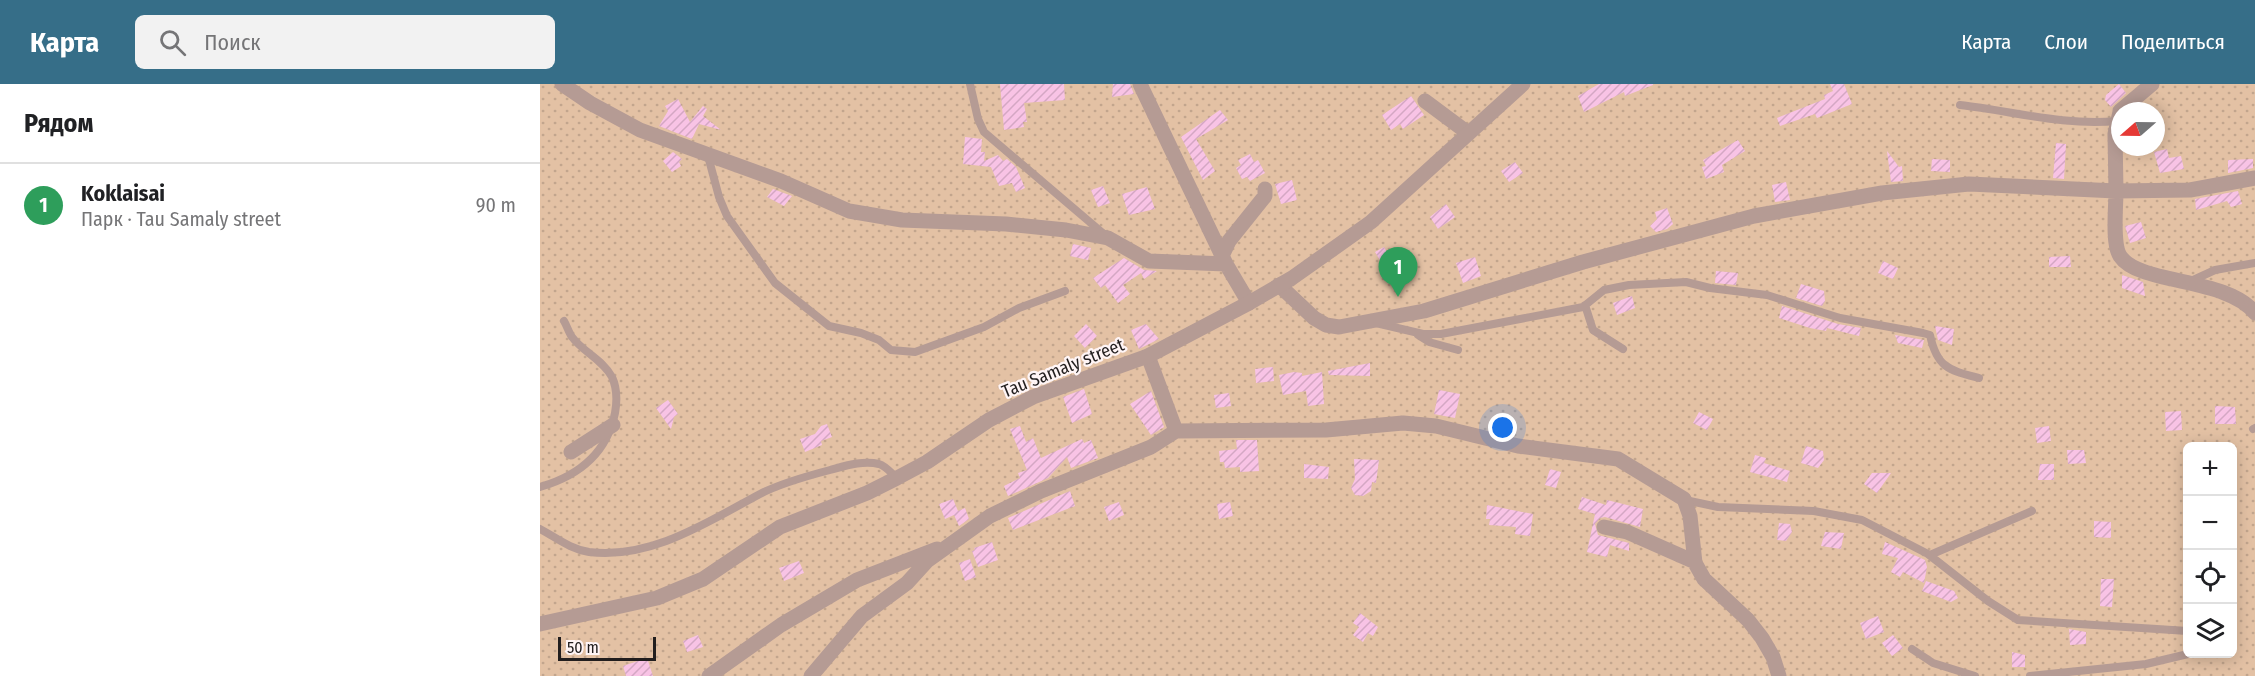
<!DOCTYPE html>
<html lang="ru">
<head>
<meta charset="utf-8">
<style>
	:root { --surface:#fff; --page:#f2f2f2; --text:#202124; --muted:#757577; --line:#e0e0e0; --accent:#366e88 }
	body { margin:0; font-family:"Fira Sans Condensed",sans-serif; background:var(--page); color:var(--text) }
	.controls { position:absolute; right:18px; bottom:18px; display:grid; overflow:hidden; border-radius:9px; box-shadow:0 3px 15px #0003 }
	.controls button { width:54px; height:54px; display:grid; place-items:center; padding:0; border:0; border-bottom:2px solid var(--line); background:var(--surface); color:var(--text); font:30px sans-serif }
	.compass { position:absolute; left:1571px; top:18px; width:54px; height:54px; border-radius:50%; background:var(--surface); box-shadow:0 3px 15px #0003; rotate:250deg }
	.scale { position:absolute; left:18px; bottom:15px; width:98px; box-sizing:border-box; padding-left:6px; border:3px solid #221e1e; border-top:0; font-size:16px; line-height:21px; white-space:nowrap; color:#221e1e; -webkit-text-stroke:4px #fff5f6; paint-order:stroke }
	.you { position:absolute; left:963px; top:344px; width:21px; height:21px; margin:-15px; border:4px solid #fff; border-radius:50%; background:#1a73e8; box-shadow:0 0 0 9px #1a73e833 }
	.badge { display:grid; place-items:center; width:39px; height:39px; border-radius:50%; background:var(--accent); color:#fff; font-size:20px; font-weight:700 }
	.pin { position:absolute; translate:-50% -50px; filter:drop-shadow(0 2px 3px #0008) }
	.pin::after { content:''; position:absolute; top:32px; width:21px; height:18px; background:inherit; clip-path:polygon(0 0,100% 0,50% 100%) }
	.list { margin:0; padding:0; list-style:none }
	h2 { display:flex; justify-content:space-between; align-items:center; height:78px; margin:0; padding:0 24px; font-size:26px }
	h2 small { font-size:20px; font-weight:400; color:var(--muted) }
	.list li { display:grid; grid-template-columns:39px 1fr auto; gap:18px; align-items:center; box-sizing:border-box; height:84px; padding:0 24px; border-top:2px solid var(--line) }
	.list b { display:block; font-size:22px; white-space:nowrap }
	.list p { margin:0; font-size:20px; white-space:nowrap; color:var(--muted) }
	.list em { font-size:20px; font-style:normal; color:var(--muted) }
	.icon { flex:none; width:33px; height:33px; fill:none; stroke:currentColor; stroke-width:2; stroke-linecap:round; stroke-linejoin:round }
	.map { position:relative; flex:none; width:1715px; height:592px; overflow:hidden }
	header { display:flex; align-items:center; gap:36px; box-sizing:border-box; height:84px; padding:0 30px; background:var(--accent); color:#fff }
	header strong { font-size:28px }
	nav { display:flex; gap:33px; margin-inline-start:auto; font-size:21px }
	.search { width:420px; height:54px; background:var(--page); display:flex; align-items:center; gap:15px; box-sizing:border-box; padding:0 21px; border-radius:9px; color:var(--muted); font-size:22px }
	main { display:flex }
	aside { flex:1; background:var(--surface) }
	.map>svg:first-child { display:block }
	.garden { fill:url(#garden-dots); fill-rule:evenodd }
	.building { fill:url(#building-hatch) }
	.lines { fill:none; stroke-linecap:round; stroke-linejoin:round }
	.service { stroke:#b59b94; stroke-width:8 }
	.minor { stroke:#b59b94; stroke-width:15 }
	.tertiary { stroke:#b59b94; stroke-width:15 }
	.labels { text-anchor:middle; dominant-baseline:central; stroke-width:4.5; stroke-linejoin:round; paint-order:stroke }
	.street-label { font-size:18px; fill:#221e1e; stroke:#fff5f6 }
</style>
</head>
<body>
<header>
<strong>Карта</strong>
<div class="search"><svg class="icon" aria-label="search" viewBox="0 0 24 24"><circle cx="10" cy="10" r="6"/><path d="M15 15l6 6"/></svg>Поиск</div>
<nav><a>Карта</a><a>Слои</a><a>Поделиться</a></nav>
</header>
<main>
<aside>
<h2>Рядом<small></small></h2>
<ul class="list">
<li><span class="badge" style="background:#2e9e5b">1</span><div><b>Koklaisai</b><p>Парк · Tau Samaly street</p></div><em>90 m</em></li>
</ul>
</aside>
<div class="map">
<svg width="1715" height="592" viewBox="0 0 1715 592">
	<defs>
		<pattern id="garden-dots" width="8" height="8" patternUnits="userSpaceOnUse" patternTransform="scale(1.5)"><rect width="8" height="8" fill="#e3c1a4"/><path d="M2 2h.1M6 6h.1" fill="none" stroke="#c2a58d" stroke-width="1.8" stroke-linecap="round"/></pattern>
		<pattern id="building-hatch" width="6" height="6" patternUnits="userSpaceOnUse" patternTransform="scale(1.5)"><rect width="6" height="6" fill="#f8c3e5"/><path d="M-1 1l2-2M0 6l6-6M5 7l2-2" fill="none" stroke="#d4a7c4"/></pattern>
	</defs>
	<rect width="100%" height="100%" fill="#fff5f6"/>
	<path class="garden" d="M0 0H1715V592H0ZM1580 27H1616V63H1580ZM1648 362H1692V570H1648Z"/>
	<path class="building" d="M460 0H524L525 16 484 19 487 38H483L484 43 464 46Z
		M573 0H590L594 10 572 13Z
		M1059 0H1113V1L1085 12 1084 8 1044 28 1038 12Z
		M1290 0H1304L1312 20 1277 34 1275 30 1240 42 1237 34 1285 15 1284 11 1293 7Z
		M1579 0 1586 9 1571 23 1565 16 1566 11Z
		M871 12 884 31 863 45 860 40 851 46 842 31Z
		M138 15 150 38 163 22 167 25 163 32 181 46 159 40 152 55 119 42 128 27 125 22Z
		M680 26 688 36 656 55 675 87 663 96 641 53Z
		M425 53 442 55 441 68H445L444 77 458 71 463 77 467 75 476 83 485 104 476 108 472 99 459 102 451 83 423 80Z
		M1198 56 1205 67 1182 81 1184 88 1166 95 1162 83 1166 82 1163 76Z
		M1516 59 1526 60 1524 95 1513 94Z
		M1627 65 1629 74 1641 72 1644 85 1620 89 1614 68Z
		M1347 67 1359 83 1362 82 1363 97 1351 98Z
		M133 68 142 75 139 78 141 82 132 88 123 77Z
		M710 70 714 78 718 76 725 89 710 97 707 93 702 95 696 84 701 81 698 76Z
		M1392 75 1410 76V88L1391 87Z
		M1713 75V84L1688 89V76Z
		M975 78 983 89 969 98 961 87Z
		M752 96 757 116 741 120 735 100Z
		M1246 98 1250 116 1235 118 1232 101Z
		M563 102 570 119 558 123 551 106Z
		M607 103 615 125 589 131 582 110Z
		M233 105 252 112 244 122 227 113Z
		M1698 107 1702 120 1691 123 1687 117 1656 126 1655 115Z
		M906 120 915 133 898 145 890 133Z
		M1127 124 1133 140 1127 145 1116 148 1110 142 1117 135 1115 128Z
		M1601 138 1606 154 1590 159 1585 142Z
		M533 160 551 164 548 176 530 172Z
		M844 163 856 183 847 188 835 168Z
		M1530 172 1531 183H1509V173Z
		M935 173 941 192 923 199 916 179Z
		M584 174 604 186 617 187 604 195 601 189 583 201 590 210 578 219 565 201 561 204 553 194Z
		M1343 177 1358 184 1353 195 1338 189Z
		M1176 187 1198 189 1196 201 1175 199Z
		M1582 191 1603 198 1605 212 1582 204Z
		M1261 200 1284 207 1285 217 1282 222 1256 214Z
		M1092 212 1095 224 1077 231 1073 219Z
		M1242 222 1298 240 1321 244 1319 252 1287 244 1286 247 1270 244 1239 234Z
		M546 240 557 252 545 264 534 252Z
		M606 240 619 255 599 265 591 246Z
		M1395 242 1414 245 1412 261 1398 256Z
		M1355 251 1384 256 1382 264 1358 259Z
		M830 279V292L789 291 788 287Z
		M733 283 734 297 716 299 715 285Z
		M754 288 762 289V292L782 288 784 320 768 322 766 307 743 311 739 291Z
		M544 305 552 330 532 339 523 313Z
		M899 306 920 310 915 334 894 330Z
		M611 307 624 343 611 351 590 320Z
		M689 309 691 322 676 324 674 311Z
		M128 316 138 330 134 333 131 345 116 324Z
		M1675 322 1695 323 1696 340H1675Z
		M1641 327 1642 346 1626 347 1625 328Z
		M1159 328 1173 335 1167 346 1153 339Z
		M960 335 975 339 972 351 957 347Z
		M287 340 292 353 281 357 282 361 265 368 260 355 275 350 281 342Z
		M480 342 486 358 493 354 501 374 542 355 544 359 551 356 558 374 531 384 527 373 508 394 468 412 464 402 480 394 478 389 487 386 470 345Z
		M1509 342 1511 357 1497 359 1495 344Z
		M696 356H717L719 387 700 388V383L685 384 684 378H680L679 367 697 365Z
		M1266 362 1283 367 1284 376 1278 384 1261 379Z
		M1527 366H1544L1546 379 1528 380Z
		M1215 371 1226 374 1224 379 1250 387 1247 398 1210 388Z
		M814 375 839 376 836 399 832 398 831 407 823 412 815 411 811 404 815 395Z
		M764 380 789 383 788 395 764 394Z
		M1500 380H1514V396H1498Z
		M1010 385 1021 388 1016 404 1005 401Z
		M1332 389H1351L1337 409 1324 400Z
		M530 407 535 422 473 446 468 434Z
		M1042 413 1066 421 1067 416 1103 425 1100 443 1065 433 1060 434 1055 440 1058 451 1089 459V467L1070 461 1067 473 1047 468 1055 430 1038 425Z
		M413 415 418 427 425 424 429 435 419 442 414 431 405 435 399 420Z
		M579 418 584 431 569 437 564 423Z
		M690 418 693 432 679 435 677 420Z
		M947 421 993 430 990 452 975 450 976 443 949 441 950 435H946Z
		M1554 437 1571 438V454L1554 453Z
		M1239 439 1250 440 1252 448 1246 457 1237 456Z
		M1285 448 1304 449 1301 465 1281 462Z
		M452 458 458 476 438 483 432 467 435 466 434 464Z
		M1345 458 1385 476 1387 483 1384 499 1363 488 1360 493 1351 488 1358 474 1342 470Z
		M430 475 436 493 425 497 419 479Z
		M259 477 264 489 244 497 239 484Z
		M1561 495H1574L1572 523 1560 522Z
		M1386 497 1414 507 1418 514 1411 518 1382 507Z
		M820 529 838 543 833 552 828 549 823 558 813 551 819 543 813 539Z
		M1338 532 1344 548 1326 555 1320 539Z
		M1529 545 1546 548V560L1530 561Z
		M158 551 163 563 147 568 143 557Z
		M1353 551 1363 564 1352 572 1342 559Z
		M1472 568 1485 571V583H1472Z
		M107 574 113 592H86L83 582Z"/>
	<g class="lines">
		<path class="service" d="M430 0 438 35 444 48 565 151
			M1420 21C1473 27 1523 42 1577 37
			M168 72 179 113 187 132 235 199 289 242 321 249 339 256 351 266 375 268 444 243 479 224 525 207
			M1651 197 1675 186 1715 179
			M1045 221 1053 246 1083 265
			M836 239 883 250H901L1043 223 1064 206 1089 201 1146 198 1170 204 1227 211 1300 234 1383 249 1390 251C1397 284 1409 286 1439 294
			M878 251 889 258 918 266
			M1713 345 1715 344
			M0 403C38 392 67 369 75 329 77 318 77 304 72 293 63 276 43 268 32 253 29 249 27 242 24 237
			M1145 416 1178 423 1274 427 1322 436 1388 470 1448 517 1478 536 1648 547
			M0 445C17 454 30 465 49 468 111 476 169 437 220 410 241 399 267 392 290 386 305 382 323 376 339 380 346 382 352 390 357 394
			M1390 471 1492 427
			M1372 565 1393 579 1435 592
			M1490 592 1606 580 1648 570"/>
		<path class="minor" d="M22 0 50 19 100 46 241 97 309 127 362 136 466 140 526 146 568 154 609 177 686 180
			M600 0 686 180 709 219
			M885 17 928 49
			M1580 27 1612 0
			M1580 28 1575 50 1576 107 1650 106 1715 94
			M682 172 689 157 725 112V105
			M739 201 774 234 786 241 799 243 884 227 1043 178 1214 132 1342 109 1429 100 1576 107C1576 123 1572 160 1580 172 1599 201 1687 193 1715 229
			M608 272 636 347 786 346 863 339 896 342 978 362 1078 375 1144 415 1150 432 1155 479 1164 495 1208 536 1222 554 1233 573 1239 592
			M31 368 73 341
			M1064 443 1087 448 1155 478
			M169 592 241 541 317 496 397 465
			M271 592 322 532 367 499 387 477 450 432 501 407 611 363 636 347"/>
		<path class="tertiary" d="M0 540 117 514 163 495 240 443 327 409 357 394 387 378 449 336 493 313 608 272 709 219 752 194 831 138 983 0"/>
	</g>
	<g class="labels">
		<g class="street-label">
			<text transform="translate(523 284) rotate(-22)">Tau Samaly street</text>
		</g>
	</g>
</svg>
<div class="controls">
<button>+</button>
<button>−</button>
<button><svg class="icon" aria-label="locate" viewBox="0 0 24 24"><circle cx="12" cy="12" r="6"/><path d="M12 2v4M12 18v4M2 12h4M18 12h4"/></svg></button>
<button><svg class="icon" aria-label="layers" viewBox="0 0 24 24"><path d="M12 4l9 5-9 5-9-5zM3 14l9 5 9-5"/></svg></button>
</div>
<svg class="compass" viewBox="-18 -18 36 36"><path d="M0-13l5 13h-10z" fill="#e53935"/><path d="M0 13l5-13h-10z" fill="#757577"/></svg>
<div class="scale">50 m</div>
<div class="you"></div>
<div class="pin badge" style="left:858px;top:213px;background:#2e9e5b">1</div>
</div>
</main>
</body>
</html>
